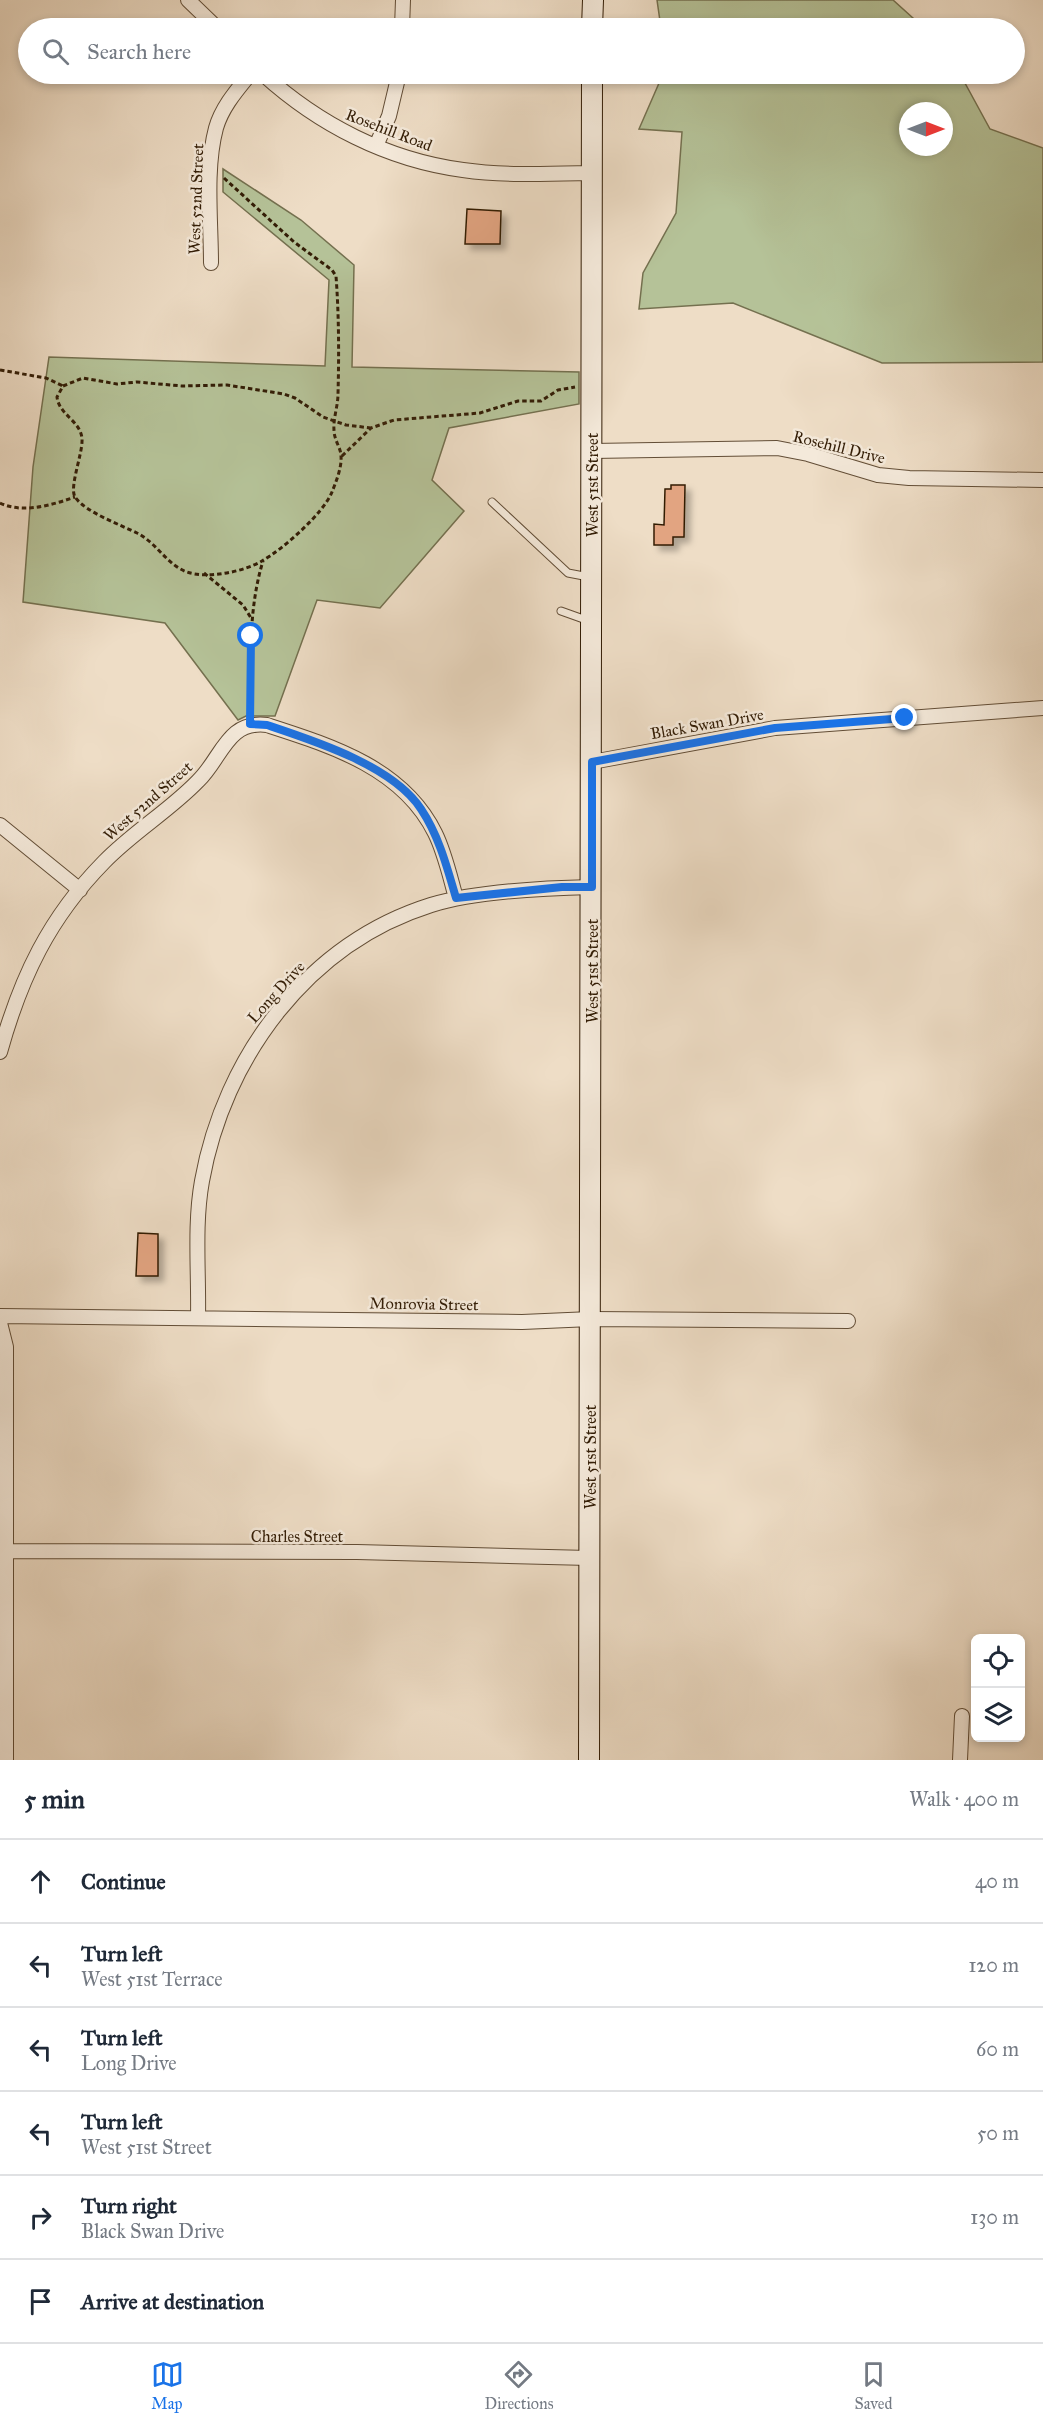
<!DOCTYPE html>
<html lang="en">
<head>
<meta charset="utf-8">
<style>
	:root { --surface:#fff; --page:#f2f2f3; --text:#1f2937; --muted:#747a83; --line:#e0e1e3; --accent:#1a73e8 }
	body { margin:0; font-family:"IM FELL Great Primer",serif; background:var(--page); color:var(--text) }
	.controls { position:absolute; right:18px; bottom:18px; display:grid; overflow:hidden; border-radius:9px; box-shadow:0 3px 9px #0003 }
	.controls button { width:54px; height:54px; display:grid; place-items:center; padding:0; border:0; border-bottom:2px solid var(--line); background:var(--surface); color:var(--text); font:30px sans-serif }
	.compass { position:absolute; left:899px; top:102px; width:54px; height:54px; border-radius:50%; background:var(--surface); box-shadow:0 3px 9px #0003; rotate:90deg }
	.stop { position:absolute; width:18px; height:18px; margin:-14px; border:4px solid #1a73e8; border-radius:50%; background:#fff }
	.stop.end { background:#1a73e8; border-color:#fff; box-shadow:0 2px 6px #0008 }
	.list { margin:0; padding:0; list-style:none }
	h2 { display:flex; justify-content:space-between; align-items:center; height:78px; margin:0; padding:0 24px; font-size:26px }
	h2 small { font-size:20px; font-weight:400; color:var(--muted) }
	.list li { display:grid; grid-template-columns:39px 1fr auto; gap:18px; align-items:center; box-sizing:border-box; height:84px; padding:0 24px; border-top:2px solid var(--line) }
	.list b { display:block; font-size:22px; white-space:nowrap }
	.list p { margin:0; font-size:20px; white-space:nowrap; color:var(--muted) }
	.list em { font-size:20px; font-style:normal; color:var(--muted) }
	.icon { flex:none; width:33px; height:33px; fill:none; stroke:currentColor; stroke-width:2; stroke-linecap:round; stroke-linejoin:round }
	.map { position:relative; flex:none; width:1043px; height:1760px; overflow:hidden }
	.search { position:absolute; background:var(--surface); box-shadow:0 3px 9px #0003; left:18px; right:18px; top:18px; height:66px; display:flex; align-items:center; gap:15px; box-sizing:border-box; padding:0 21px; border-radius:33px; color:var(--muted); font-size:22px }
	.sheet { height:582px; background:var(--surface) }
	nav { display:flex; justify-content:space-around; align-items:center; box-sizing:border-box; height:84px; border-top:2px solid var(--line); background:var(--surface); font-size:16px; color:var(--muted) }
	nav a { display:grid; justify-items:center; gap:3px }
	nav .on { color:var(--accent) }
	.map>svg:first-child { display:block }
	.green { fill:#b5c298; stroke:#74704f; stroke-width:1.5; fill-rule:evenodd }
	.building { fill:#e2a481; stroke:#331d06; stroke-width:1.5; filter:url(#shadow) }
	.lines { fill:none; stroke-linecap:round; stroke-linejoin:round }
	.lane-casing { stroke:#624d36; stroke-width:9 }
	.street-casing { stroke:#624d36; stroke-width:16 }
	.secondary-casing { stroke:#331d06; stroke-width:22 }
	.path { stroke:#331d06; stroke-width:3; stroke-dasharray:4.5 3; stroke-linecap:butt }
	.lane { stroke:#f4e9da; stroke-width:7 }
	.street { stroke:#f4e9da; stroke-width:14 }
	.secondary { stroke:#f4e9da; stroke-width:20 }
	.route { stroke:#1a73e8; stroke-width:8 }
	.labels { text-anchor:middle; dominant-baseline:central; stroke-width:5; stroke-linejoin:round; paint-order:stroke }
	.street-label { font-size:16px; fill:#331d06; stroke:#f4e9da }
</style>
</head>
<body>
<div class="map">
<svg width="1043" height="1760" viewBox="0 0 1043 1760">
	<defs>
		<filter id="shadow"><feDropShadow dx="5.5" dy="5.5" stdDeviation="3" flood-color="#0004"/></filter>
	</defs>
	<rect width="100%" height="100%" fill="#eeddc6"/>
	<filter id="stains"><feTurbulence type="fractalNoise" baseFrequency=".00333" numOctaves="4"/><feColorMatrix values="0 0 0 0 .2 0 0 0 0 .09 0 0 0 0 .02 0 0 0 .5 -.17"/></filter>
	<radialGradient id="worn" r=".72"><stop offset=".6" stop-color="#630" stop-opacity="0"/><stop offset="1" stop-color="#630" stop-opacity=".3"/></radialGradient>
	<path class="green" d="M657 0H893L924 28H661Z
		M663 74H960L990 129 1043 148V362L882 363 733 303 639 309 643 273 676 213 682 132 639 129ZM908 111H944V147H908Z
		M223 169 301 220 354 265 352 367 579 372V404L449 428 432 480 464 511 380 608 317 600 275 716H246L238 720 165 623 23 602 33 467 49 357 325 366 329 280 223 192Z"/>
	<path class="building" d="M467 209 501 211 500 244H465Z
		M671 485H685L684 537H673V545H654V524L664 525 665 489H671Z
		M138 1233 158 1234V1276H136Z"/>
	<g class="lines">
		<defs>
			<path id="lane" d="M492 502 568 573 589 577
				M561 611 589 621"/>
			<path id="street" d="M188 0 217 28
				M402 28 403 0
				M263 74C318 124 387 160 463 170 505 176 549 174 592 173
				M376 146 389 116 399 74
				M211 263C211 221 205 169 216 128 222 107 237 90 250 74
				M592 451 777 448 808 454 878 475 909 478 1043 480
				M592 762 775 728 1043 708
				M0 825 80 890
				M0 1052C21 977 49 918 104 862 133 832 169 811 198 781 222 758 227 720 267 725 332 746 403 768 435 833 445 853 450 877 456 898
				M0 1316 522 1322 591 1319 848 1321
				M198 1317C199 1273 194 1225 202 1181 224 1058 307 944 431 905 476 891 545 888 592 887
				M0 1323 6 1347V1760
				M6 1551 357 1552 589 1558
				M960 1760 962 1716"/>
			<path id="secondary" d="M592 28 593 0
				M589 1760 592 74"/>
		</defs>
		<use href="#lane" class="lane-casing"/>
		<use href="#street" class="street-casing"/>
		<use href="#secondary" class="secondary-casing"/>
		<path class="path" d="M224 178 294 242 332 270 336 276C339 316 339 355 338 394 338 406 333 419 334 430 334 440 341 448 341 456 342 467 336 482 332 492 323 514 283 549 262 561 243 572 207 579 187 572 167 565 157 543 137 533 121 525 85 512 75 497 69 487 83 453 82 439 81 421 59 415 57 397L63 386 83 378 117 384 137 382 182 386 227 385 284 394 295 398 323 417 346 425 371 428
			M0 370 46 378 63 386
			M342 456 371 428 394 420 480 413 518 401H541L558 390 575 387
			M0 503C23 514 52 505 75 497
			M204 573 243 605 251 618
			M250 711C251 660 248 610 263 561"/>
		<use href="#lane" class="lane"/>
		<use href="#street" class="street"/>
		<use href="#secondary" class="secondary"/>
	</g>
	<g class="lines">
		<path class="route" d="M251 636 250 724 267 725C315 741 393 766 421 809 439 836 447 867 456 898L562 887H592V762L775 728 905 718"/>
	</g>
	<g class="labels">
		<g class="street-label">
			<text transform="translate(389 130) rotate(21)">Rosehill Road</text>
			<text transform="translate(196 199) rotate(-88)">West 52nd Street</text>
			<text transform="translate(839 447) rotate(14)">Rosehill Drive</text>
			<text transform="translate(592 485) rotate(-90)">West 51st Street</text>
			<text transform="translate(707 724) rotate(-10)">Black Swan Drive</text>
			<text transform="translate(148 801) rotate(-41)">West 52nd Street</text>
			<text transform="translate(592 971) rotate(-90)">West 51st Street</text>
			<text transform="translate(276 992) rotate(-48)">Long Drive</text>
			<text transform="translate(424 1304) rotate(1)">Monrovia Street</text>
			<text transform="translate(590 1457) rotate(-90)">West 51st Street</text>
			<text x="297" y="1536">Charles Street</text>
		</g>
	</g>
	<rect width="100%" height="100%" filter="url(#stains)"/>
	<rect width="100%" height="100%" fill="url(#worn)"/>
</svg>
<div class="controls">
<button><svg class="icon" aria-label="locate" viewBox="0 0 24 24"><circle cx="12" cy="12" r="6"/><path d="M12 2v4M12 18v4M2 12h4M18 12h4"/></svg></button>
<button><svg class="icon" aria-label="layers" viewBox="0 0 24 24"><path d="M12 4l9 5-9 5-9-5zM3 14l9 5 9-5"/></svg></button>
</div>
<svg class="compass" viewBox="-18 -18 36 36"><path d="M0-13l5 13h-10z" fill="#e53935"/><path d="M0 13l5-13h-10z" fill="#747a83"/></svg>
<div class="stop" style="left:251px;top:636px"></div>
<div class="stop end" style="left:905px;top:718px"></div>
<div class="search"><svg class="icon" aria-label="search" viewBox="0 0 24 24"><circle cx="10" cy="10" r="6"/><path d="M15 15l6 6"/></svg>Search here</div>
</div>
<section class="sheet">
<h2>5 min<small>Walk · 400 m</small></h2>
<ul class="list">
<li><svg class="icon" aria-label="ahead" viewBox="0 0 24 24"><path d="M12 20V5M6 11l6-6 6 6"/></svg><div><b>Continue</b></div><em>40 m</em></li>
<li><svg class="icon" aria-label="left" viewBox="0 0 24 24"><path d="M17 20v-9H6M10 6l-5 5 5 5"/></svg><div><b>Turn left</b><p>West 51st Terrace</p></div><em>120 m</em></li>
<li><svg class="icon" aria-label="left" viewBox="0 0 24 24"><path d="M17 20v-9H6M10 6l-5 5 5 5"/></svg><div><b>Turn left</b><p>Long Drive</p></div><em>60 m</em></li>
<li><svg class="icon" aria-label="left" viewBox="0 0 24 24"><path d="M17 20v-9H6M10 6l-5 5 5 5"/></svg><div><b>Turn left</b><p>West 51st Street</p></div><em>50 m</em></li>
<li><svg class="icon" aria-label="right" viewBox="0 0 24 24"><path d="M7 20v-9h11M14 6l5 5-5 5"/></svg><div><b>Turn right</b><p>Black Swan Drive</p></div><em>130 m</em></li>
<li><svg class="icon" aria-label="arrive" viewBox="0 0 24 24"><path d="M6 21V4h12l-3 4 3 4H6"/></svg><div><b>Arrive at destination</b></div></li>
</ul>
</section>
<nav>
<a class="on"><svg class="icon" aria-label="map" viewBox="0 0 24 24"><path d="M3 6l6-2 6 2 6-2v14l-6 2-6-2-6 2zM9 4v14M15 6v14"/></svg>Map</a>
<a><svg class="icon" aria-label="directions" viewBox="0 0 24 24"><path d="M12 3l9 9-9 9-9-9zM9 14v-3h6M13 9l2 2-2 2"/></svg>Directions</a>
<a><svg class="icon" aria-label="saved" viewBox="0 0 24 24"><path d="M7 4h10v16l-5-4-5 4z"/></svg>Saved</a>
</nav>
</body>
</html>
